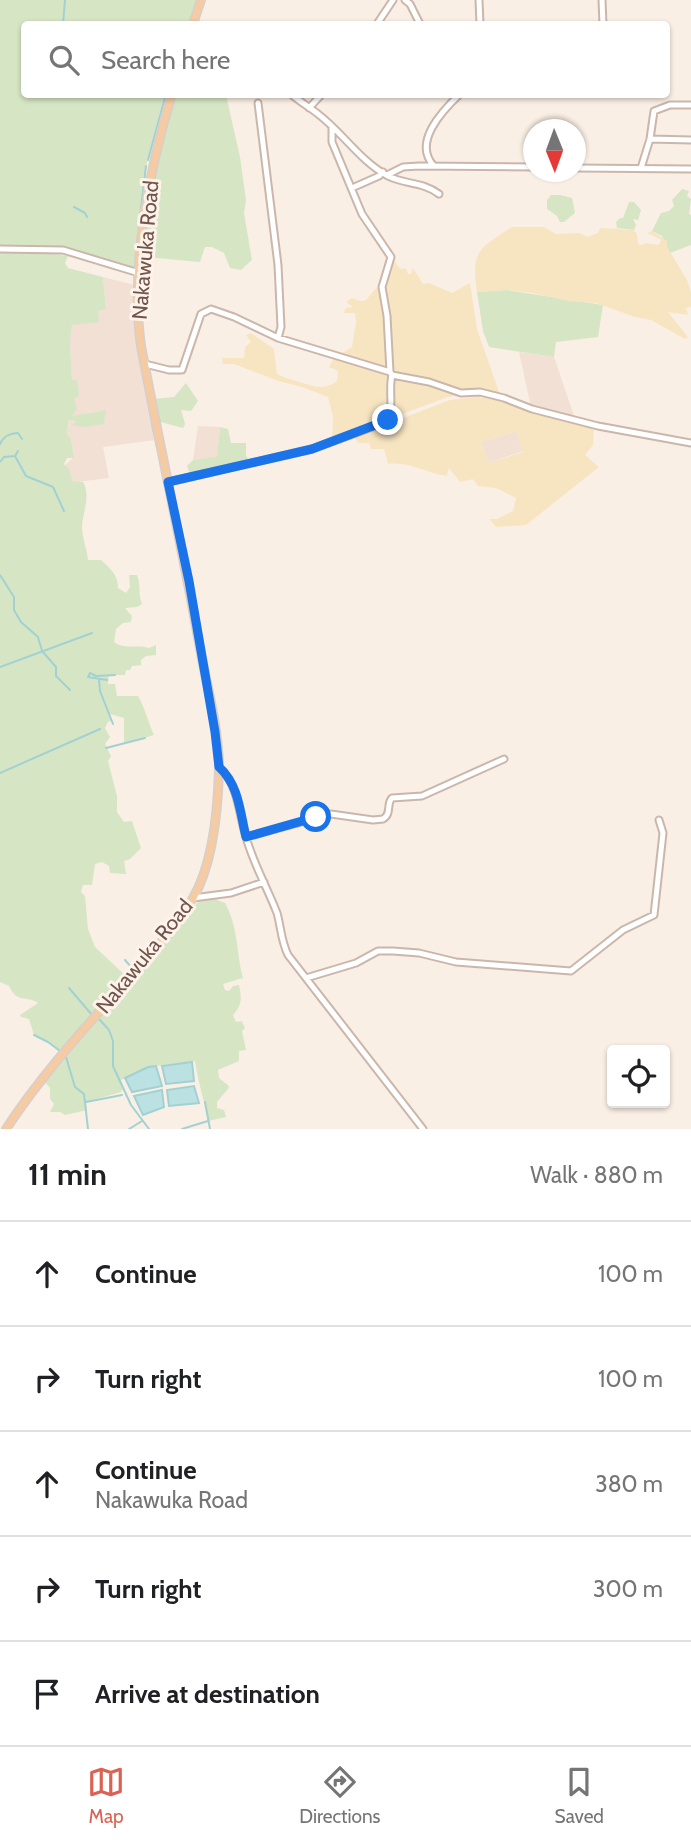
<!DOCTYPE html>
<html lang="en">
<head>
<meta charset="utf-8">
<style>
	:root { --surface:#fff; --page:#f2f2f2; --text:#202124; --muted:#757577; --line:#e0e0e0; --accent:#db6153 }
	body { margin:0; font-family:Cabin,sans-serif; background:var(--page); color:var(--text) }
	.controls { position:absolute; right:21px; bottom:21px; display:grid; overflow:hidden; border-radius:7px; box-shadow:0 2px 5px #0004 }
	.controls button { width:63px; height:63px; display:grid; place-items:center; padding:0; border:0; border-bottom:2px solid var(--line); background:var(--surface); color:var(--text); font:35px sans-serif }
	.compass { position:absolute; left:523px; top:119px; width:63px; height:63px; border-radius:50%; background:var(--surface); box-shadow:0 2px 5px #0004; rotate:179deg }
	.stop { position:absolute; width:21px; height:21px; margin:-16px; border:5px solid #1a73e8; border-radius:50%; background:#fff }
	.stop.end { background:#1a73e8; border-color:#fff; box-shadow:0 2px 7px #0008 }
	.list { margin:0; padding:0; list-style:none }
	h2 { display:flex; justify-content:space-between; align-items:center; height:91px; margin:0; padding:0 28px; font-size:30px }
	h2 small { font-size:23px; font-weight:400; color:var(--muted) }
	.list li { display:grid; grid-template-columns:46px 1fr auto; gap:21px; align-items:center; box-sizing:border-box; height:105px; padding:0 28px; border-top:2px solid var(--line) }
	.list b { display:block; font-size:26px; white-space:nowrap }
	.list p { margin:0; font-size:23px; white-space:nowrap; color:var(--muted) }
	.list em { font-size:23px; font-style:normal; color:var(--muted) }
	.icon { flex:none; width:38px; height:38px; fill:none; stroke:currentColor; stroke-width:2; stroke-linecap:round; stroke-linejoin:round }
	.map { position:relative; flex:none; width:691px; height:1129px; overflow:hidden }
	.search { position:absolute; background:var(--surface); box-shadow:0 2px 5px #0004; left:21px; right:21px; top:21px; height:77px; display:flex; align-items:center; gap:18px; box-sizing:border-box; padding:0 24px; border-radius:7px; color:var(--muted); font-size:26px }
	.sheet { height:616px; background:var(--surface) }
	nav { display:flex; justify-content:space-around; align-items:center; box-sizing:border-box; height:98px; border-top:2px solid var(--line); background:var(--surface); font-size:19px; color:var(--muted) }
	nav a { display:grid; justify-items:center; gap:4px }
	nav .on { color:var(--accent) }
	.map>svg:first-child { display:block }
	.residential { fill:#f1e0d3 }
	.green { fill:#d6e6c4 }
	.sand { fill:#f7e5c2; fill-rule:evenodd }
	.water { fill:#bbe1e2; stroke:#a2d1d3; stroke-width:2 }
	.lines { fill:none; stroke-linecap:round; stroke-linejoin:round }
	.stream { stroke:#a2d1d3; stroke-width:2 }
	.minor-casing { stroke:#cbb6ac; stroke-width:9 }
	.major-casing { stroke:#d7cfcd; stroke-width:10 }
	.minor { stroke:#fff; stroke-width:5 }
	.major { stroke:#f4cba2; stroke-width:7 }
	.route { stroke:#1a73e8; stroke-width:9 }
	.labels { text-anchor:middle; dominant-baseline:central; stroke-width:6; stroke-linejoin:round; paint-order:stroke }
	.street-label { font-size:21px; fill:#71554c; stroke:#fdf3ea }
</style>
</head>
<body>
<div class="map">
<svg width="691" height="1129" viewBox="0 0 691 1129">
	<rect width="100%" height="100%" fill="#faefe4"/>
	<path class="residential" d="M103 277 135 285V320L155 440 103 447 109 478 77 482 72 481 64 466 74 457 71 438 67 435 73 399 70 342 72 325 97 311 106 309Z
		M519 352 554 357 575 419 531 407Z
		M198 426 220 427 217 458 193 460Z
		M516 431 523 451 489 463 481 442Z"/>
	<path class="green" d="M0 0H198L190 24H24V94L166 95 146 166 135 268C112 266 92 254 72 249 49 244 23 246 0 247Z
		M175 95H226L240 157 246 200 244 213 252 260 241 270 230 268 224 253 212 247H205L200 262 146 257 144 255 154 172Z
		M682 189 689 191 687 196 691 199 689 214 691 215V245L670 253 662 236 652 231 661 213 669 211 674 206 672 200Z
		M551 195H560L572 198 575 213 564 222H560L557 216 547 209V200Z
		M629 202H634L641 210 638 220 633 219 636 225 634 230 617 228 616 222 620 218H623Z
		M32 251 68 256 65 263 68 268 103 277 106 309 98 311 99 322 72 325 70 342 72 380H77L79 395 74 399 77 409 71 417C81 412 97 415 106 409L104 424 85 427 72 425 77 421 69 420 67 435 71 438 74 458H67L64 464 69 469 72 481 83 482C91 495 83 512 82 526 82 539 87 548 88 560H101C111 569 118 575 118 588L126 593 130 587 129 575H137C141 585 138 594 142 604L137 607 125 608 132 616 131 622 123 623 116 629 114 642C125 650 137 644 149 648L156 645V655L146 656 141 660V665L132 666 130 670H126L125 675H109L108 684H115L117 696H138C145 708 148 722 154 735L124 744V718L110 714 112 720 108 722 105 728 110 737 105 744 111 756 108 761 117 796V812L124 822 132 821 141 848 130 859 124 861 126 874 110 873 109 866 102 862 95 864 92 885H83L81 892 85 896 88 929 95 947 127 977 60 1051 48 1042 34 1035 29 1019 21 1017 20 1015 38 1003C27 995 17 1004 9 986L0 982V253Z
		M507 290 603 305 598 337 556 342 554 357 489 347 483 331 477 292Z
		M186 383 198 401 191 411 181 410 185 424 183 428 157 421 153 399 174 397Z
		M220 427 228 429 231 443H246V455L250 463 190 474 187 466 193 460 217 457Z
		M215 899 225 903C239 929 236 952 243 978L223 984 225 990 229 991 233 986 239 985C242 997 242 1006 233 1015L236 1022 242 1021 245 1028 242 1031 246 1050 239 1051V1061L218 1070 219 1078 229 1086 228 1089 217 1102V1108L224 1110 226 1117 208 1121C204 1100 198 1081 195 1061L148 1067 121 1080 123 1087 121 1092 86 1102 87 1110 65 1115 60 1112H50L54 1104 50 1099V1088L45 1082 198 902Z"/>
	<path class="sand" d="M512 227H544L556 234 579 233 588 237 598 233 600 228 634 230 637 234 638 243 640 245 647 243 659 245 661 240 647 233 652 231 667 241V247L687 280 691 292V307L686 308 688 315 668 312 688 337 685 339 651 320 635 317 596 303 569 301 533 293 507 290 477 292C471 251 478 249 512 227Z
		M387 259H393L400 269 406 268 408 274H411L413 268 423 284 429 283 452 293 470 283 477 329 499 392 497 395 476 392 448 397 332 440 333 417 328 397 302 387 278 381 234 364H223L222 358H244L245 347 251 342 246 335 251 333 274 349 277 374C285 378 290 379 299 382 314 386 323 391 337 381L338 371 329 367 334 358 352 347 356 322 355 313H344L346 308 353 307 346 302 352 298 360 301 366 300 376 288H380Z
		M477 397 504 401 530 413 594 429 593 445 585 455 599 467 526 525 496 527 489 519H497L513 511 516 498 496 488 478 486 473 479 460 482 449 468 447 476C426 473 408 461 388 464L384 449H371L369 443H358L354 437 450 400ZM516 431 523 452 489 463 481 442Z"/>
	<path class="water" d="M192 1062 194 1081 166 1084 162 1066Z
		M156 1066 162 1086 132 1092 125 1078 148 1067Z
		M194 1086 199 1103 169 1106 167 1090Z
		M162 1090 164 1107 143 1115 134 1096Z"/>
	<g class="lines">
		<path class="stream" d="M63 24 65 0
			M148 160 166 94
			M74 207 85 213 87 217
			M139 225 146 166
			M148 399 151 418
			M152 424 157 446
			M0 444C3 437 10 433 18 433L22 439
			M15 456 26 476 53 487 64 511
			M0 462 4 457 15 456 18 451
			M177 546 182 570
			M0 575 14 597V610L21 622 38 637 42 651 56 667V676L70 690
			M190 614 192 624
			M193 630 196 645
			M0 667 92 633
			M99 679 100 691 113 724
			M107 680 88 677 90 673 96 676 115 675
			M106 748 145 738
			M0 773 100 729
			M125 960 132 968
			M137 973 140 974 146 967
			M69 988 92 1015
			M99 1019 109 1030 113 1041V1066L131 1105 149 1129
			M34 1035 48 1042 60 1051
			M66 1057 75 1087 84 1094 88 1129
			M86 1102 122 1095
			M205 1102 210 1129
			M129 1129 142 1121
			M182 1129 208 1121"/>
		<defs>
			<path id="minor" d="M405 0 410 4 420 24
				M479 0 480 24
				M602 0 603 24
				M377 24 393 0
				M291 94C299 101 309 107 318 114 342 132 360 161 388 176 406 185 421 181 439 194
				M258 103 278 265 281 327 278 338
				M309 108 322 94
				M332 128V142L362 214 391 257 382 287 387 316 390 372
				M650 139 691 140
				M434 166C412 143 442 111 460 94
				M576 168 691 169
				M641 168 650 139 654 111 670 105H691
				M387 175 403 167 419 166 534 167
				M352 188 379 176 383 172
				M0 249 63 250 139 273
				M145 364 169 370H182L201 314 211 309 234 317 278 338 390 372 392 375
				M168 482 312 449 386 422C395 409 388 390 392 375L429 382 461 393 480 392 504 398 532 409 598 426 691 443
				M219 767C239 785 238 812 246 837 253 863 267 887 277 913 281 927 281 941 288 955L423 1129
				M246 837 331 814 373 820 383 819C392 814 386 804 392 798L422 796 504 759
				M193 898 231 893 264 882
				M306 978 356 963 378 951H393L419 953 456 962 571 971 623 930 654 915 663 833 659 820"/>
			<path id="major" d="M193 24 201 0
				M6 1129C40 1077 82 1031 123 985 148 957 174 930 193 898 213 864 218 808 219 769 219 729 207 687 200 648 182 547 160 447 141 346 130 267 149 170 172 94"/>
		</defs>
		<use href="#minor" class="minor-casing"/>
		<use href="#major" class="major-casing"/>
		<use href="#minor" class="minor"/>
		<use href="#major" class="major"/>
	</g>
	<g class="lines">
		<path class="route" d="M316 817 246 837C240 812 239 785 219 767L215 732 189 581 168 482 312 449 388 420"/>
	</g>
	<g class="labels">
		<g class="street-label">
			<text transform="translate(145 250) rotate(-85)">Nakawuka Road</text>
			<text transform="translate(144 956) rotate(-51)">Nakawuka Road</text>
		</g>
	</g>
</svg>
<div class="controls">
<button><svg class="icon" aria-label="locate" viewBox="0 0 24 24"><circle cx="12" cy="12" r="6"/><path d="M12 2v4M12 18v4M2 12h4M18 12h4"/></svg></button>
</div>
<svg class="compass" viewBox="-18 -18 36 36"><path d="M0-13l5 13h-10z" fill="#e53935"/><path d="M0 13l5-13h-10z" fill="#757577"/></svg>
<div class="stop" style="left:316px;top:817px"></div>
<div class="stop end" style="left:388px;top:420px"></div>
<div class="search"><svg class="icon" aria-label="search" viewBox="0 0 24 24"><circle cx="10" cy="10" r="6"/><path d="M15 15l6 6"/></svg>Search here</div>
</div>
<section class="sheet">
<h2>11 min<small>Walk · 880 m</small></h2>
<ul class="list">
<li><svg class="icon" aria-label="ahead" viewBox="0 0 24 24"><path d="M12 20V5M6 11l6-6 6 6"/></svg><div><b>Continue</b></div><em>100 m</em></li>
<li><svg class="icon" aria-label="right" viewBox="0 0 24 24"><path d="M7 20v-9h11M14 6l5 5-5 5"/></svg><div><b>Turn right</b></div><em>100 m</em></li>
<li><svg class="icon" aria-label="ahead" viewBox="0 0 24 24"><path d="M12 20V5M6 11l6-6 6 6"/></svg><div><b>Continue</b><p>Nakawuka Road</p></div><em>380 m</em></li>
<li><svg class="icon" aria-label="right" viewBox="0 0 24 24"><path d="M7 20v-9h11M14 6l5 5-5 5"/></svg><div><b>Turn right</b></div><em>300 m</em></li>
<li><svg class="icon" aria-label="arrive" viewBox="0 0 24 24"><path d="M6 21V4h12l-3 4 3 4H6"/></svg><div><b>Arrive at destination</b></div></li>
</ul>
</section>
<nav>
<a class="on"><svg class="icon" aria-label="map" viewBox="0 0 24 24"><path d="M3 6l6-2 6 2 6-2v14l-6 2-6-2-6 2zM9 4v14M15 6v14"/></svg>Map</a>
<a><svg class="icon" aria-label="directions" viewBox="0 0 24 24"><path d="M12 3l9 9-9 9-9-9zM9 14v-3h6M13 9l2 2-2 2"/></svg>Directions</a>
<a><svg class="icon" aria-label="saved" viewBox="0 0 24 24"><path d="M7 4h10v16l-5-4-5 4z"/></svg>Saved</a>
</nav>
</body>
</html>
